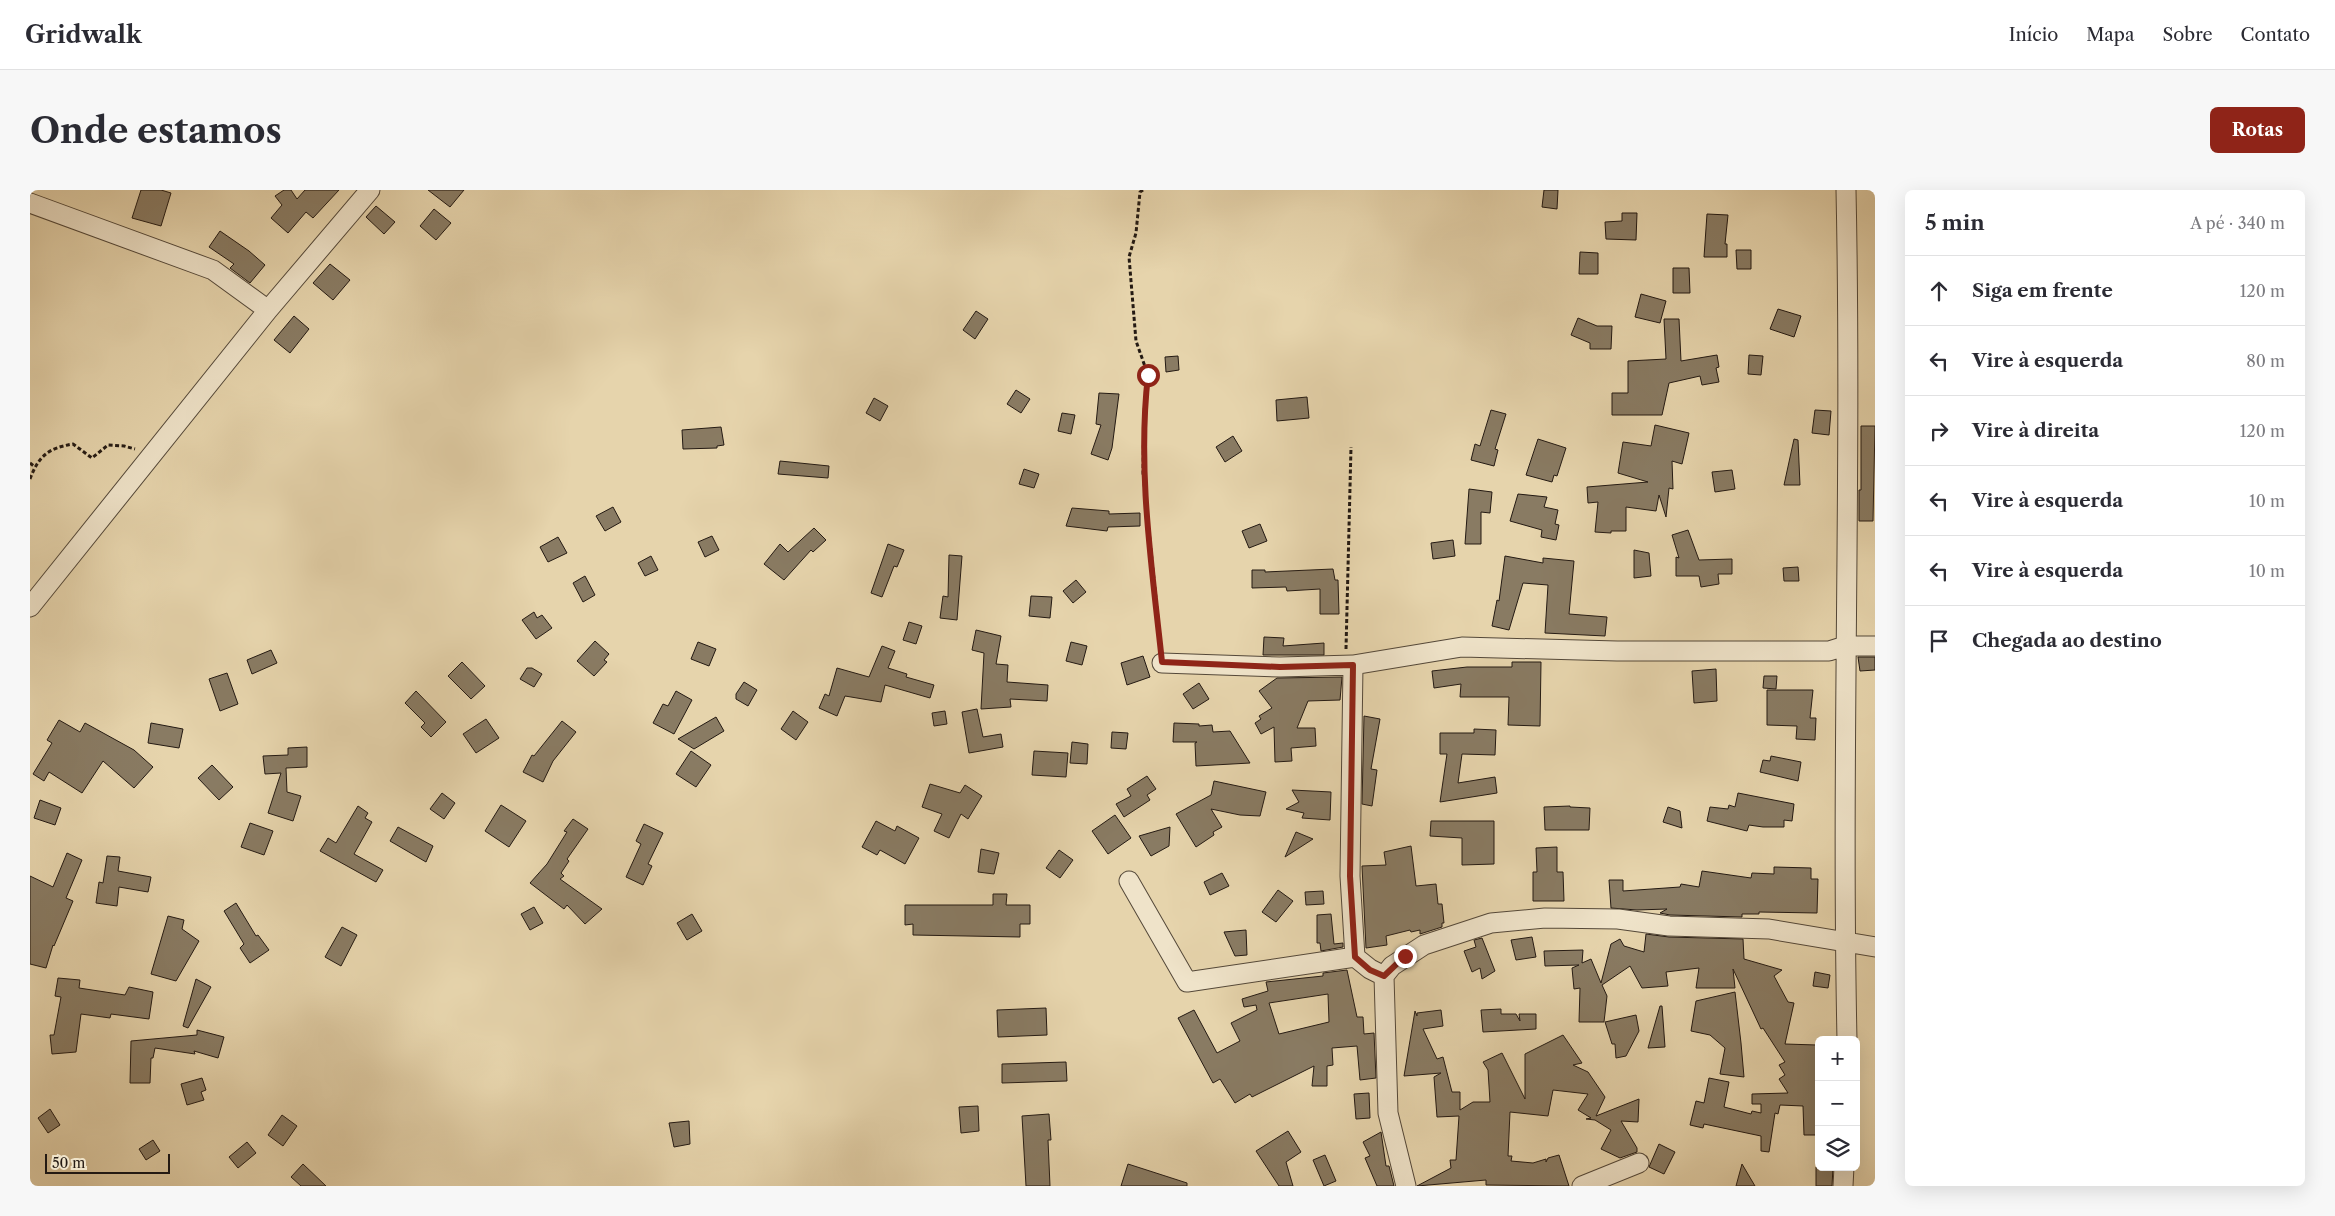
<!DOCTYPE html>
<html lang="pt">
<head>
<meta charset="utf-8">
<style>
	:root { --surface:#fff; --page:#f7f7f7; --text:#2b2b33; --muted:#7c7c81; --line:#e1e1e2; --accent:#8f2418 }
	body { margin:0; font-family:"Libre Caslon Text",serif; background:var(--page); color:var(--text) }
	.controls { position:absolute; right:15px; bottom:15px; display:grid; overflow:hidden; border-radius:8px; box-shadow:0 5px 20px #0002 }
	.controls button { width:45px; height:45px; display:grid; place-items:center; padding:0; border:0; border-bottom:1px solid var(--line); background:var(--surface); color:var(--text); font:25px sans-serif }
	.scale { position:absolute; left:15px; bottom:12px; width:125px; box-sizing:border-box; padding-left:5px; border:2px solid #241a13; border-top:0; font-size:14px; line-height:18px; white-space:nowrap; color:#241a13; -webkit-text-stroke:4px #efe3c9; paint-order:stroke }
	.stop { position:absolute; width:15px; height:15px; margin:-11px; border:4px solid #8f2418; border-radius:50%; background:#fff }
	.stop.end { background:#8f2418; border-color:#fff; box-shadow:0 1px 5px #0008 }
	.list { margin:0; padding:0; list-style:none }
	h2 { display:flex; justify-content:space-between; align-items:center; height:65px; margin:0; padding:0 20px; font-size:21px }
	h2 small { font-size:16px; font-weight:400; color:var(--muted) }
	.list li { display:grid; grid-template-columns:32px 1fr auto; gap:15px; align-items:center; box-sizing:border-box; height:70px; padding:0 20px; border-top:1px solid var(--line) }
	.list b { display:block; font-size:19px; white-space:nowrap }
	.list em { font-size:16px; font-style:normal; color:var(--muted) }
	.icon { flex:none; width:28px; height:28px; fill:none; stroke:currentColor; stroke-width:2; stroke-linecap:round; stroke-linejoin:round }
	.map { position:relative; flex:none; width:1845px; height:996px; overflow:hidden; border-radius:8px }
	header { display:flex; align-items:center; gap:30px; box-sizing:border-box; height:70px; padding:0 25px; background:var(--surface); border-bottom:1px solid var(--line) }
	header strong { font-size:24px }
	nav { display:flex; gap:28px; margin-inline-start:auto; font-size:18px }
	.intro { display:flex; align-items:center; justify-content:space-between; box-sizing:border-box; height:120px; padding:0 30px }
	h1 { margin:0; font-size:35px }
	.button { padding:12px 22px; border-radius:8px; background:var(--accent); color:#fff; font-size:18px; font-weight:700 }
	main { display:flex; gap:30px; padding:0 30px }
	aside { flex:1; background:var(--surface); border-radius:8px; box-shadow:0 5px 20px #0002 }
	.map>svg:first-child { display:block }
	.building { fill:#897b63; stroke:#241a13; fill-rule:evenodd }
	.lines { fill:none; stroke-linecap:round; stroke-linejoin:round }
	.minor-casing { stroke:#544839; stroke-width:21 }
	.path { stroke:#241a13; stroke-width:3; stroke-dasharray:4 2.5; stroke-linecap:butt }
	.minor { stroke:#efe3c9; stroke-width:19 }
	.route { stroke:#8f2418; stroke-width:6 }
</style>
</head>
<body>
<header>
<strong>Gridwalk</strong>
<nav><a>Início</a><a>Mapa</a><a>Sobre</a><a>Contato</a></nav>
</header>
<div class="intro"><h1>Onde estamos</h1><a class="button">Rotas</a></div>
<main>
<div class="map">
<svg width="1845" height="996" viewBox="0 0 1845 996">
	<rect width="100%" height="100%" fill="#e6d4ac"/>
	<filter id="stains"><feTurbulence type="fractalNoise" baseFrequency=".004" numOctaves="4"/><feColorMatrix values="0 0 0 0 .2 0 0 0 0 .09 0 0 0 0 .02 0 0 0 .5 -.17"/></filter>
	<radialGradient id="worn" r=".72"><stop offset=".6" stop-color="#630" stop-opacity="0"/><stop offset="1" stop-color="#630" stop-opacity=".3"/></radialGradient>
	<path class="building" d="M111 0H131L141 3 131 36 102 28Z
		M254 0H261L267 9 275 0H309L283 28 276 22 258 43 241 28 252 15 245 6Z
		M398 0H434L420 17Z
		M1514 0H1528L1527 19 1512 17Z
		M346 16 365 32 354 44 336 27Z
		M404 19 421 33 406 50 390 36Z
		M1592 23H1607L1606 50 1576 49 1575 32 1592 31Z
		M1677 24 1698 25 1695 54H1697V67H1674Z
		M190 41 219 61 235 75 220 93 200 78 204 74 179 57Z
		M1706 60H1721V79H1707Z
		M1550 62 1568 63V84H1549Z
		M300 74 320 90 303 110 283 93Z
		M1643 78H1659L1660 103H1643Z
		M1611 104 1636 111 1630 133 1605 127Z
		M1748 119 1771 126 1764 147 1740 139Z
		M946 121 958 129 945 149 933 140Z
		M264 126 279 139 260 163 244 150Z
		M1548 128 1567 136H1582L1581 159H1560V153L1541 145Z
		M1634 129H1649L1651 171 1687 165 1689 177 1686 178 1689 192 1672 195 1670 186 1639 193 1632 225H1582V203H1598V171L1636 169Z
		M1719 165 1733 166 1731 185 1718 184Z
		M1148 166 1149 180 1136 182 1135 167Z
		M986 200 1000 209 991 223 977 214Z
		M1069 203 1089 204 1082 258 1078 270 1061 264 1071 235 1066 234Z
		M1277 207 1279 228 1247 231 1246 210Z
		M844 208 858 216 850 231 836 223Z
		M1461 220 1476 224 1465 259 1468 260 1464 276 1441 270 1445 254 1450 256Z
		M1785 220 1801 221 1799 245 1782 243Z
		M1032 223 1045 225 1041 244 1028 241Z
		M1625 235 1659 243 1652 274 1642 271 1643 299 1639 298 1636 327 1629 305 1626 321 1596 317V341H1581V343L1565 342 1568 312 1558 313 1557 297 1618 292 1588 283 1593 252 1621 256Z
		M1831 236H1845L1843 331H1829V300H1831Z
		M691 237 694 255 687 256V258L653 259 652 240Z
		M1203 246 1212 261 1195 272 1186 257Z
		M1508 249 1536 258 1527 286 1524 285 1522 292 1496 285Z
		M1764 249 1768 250 1770 295H1754Z
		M750 271 799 276 798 288 748 284Z
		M994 279 1009 284 1004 298 989 294Z
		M1702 280 1705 299 1685 302 1682 282Z
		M1439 299 1462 302 1460 323 1451 322V354H1435Z
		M1488 304 1517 307 1514 317 1528 320 1525 334 1529 335 1526 350 1511 347 1512 340 1480 331Z
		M583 317 591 332 575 341 566 326Z
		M1042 318 1079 321V324L1110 323V336L1078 337 1077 341 1036 336Z
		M1230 334 1237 351 1219 358 1212 341Z
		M784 338 796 350 783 362 781 360 754 390 734 374 750 354 758 362Z
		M1658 340 1669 370 1702 369V384H1688L1689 394 1671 397 1669 386H1646V367L1649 368 1642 345Z
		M682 346 689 360 675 367 668 352Z
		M528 347 537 363 518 372 510 357Z
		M1423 350 1425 366 1403 369 1401 353Z
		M858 354 874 360 867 377 864 376 852 407 841 403Z
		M1604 360 1619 363 1621 386 1604 388Z
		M919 365 932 366 927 430 910 428 913 406 918 407Z
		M621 366 628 380 615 386 608 373Z
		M1475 366 1513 373V368L1544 371 1539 424 1577 427 1575 446 1515 443 1518 395 1493 393 1479 440 1462 436 1467 410 1469 411Z
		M1768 377 1769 391H1754L1753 378Z
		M1303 379 1305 390H1308L1309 424H1290V399L1257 401 1256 397 1222 398V380H1235V382Z
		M555 386 565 405 553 412 543 393Z
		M1046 390 1056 402 1043 413 1033 401Z
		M1001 406 1022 407 1020 428 999 426Z
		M504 422 507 428 512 425 522 438 506 449 492 430Z
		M879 432 892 436 886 454 873 450Z
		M946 440 971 446 966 474 978 475 977 492 1018 495 1017 511 980 509 981 517 951 519 954 463 942 460Z
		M1234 447 1254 448 1253 456 1294 453V465H1233Z
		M565 451 579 464 574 470 577 472 564 486 547 471Z
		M668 452 686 459 679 476 661 469Z
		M1041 452 1057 456 1052 475 1036 471Z
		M852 456 865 461 858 478 877 484 876 487 904 495 900 508 855 495 851 512 815 506 807 526 789 518 795 504 799 506 807 478 839 487Z
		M241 460 247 473 222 484 217 470Z
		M1113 466 1120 487 1097 495 1091 473Z
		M1828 467H1845V480L1830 481Z
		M432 472 455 496 441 509 418 486Z
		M1482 472H1511L1510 536 1478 535 1479 507H1430L1431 494 1404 498 1402 481 1437 477H1482Z
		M497 478H502L512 484 504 497 490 489Z
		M1686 479 1687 511 1664 513 1662 481Z
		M197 483 208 514 190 521 179 489Z
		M1734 486H1747L1746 499 1733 498Z
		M1312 487 1310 510 1278 511 1267 538H1285L1286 556 1261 558 1262 571 1245 572 1244 537 1231 544 1225 533 1231 529 1229 526 1242 518 1229 501 1247 488Z
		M714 492 727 500 718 516 706 509V504Z
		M1169 493 1179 509 1163 519 1153 504Z
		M1737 500H1783L1780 528H1786L1785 550 1766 549 1767 536 1737 535Z
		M386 501 416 532 401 547 391 537 395 533 375 513Z
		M646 501 662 510 644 544 623 533 633 514 638 516Z
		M947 519 953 547 971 544 973 557 939 563 932 522Z
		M763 521 778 532 766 550 751 539Z
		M915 521 917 534 904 536 902 523Z
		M1334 526 1350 529 1341 579 1347 580 1342 616 1332 614Z
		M686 527 694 541 664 559 648 549Z
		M456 529 469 548 446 563 433 544Z
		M29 530 50 542 55 533 104 560 123 577 104 598 73 571 52 603 19 582 14 591 3 584 22 553 17 550Z
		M532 531 546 542 523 571 513 592 493 582 502 565 504 566Z
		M121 533 153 539 149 558 118 553Z
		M1144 533 1169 534V536L1182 535 1183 542 1200 541 1220 573 1166 576 1165 553 1167 552H1143Z
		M1444 539 1466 540 1465 565 1432 564 1428 593 1465 587 1467 603 1410 612 1417 564H1410V543H1444Z
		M1082 542 1098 543 1096 559 1081 558Z
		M1042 552 1058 554 1057 574 1040 573Z
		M277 557V577L256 578 257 602 271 606 263 631 238 623 251 583 235 584 233 566 258 565V558Z
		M661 561 681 575 666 597 646 584Z
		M1004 561 1038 563 1036 587 1002 585Z
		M1741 566 1771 572 1768 591 1730 582 1733 570 1740 571Z
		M182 575 203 597 189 610 168 588Z
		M1117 586 1126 599 1117 605 1120 610 1094 627 1086 614 1101 606 1097 599Z
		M1184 591 1236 602 1230 626 1210 625 1181 619 1192 637 1183 642 1184 645 1166 657 1146 624 1181 605Z
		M900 594 930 603 935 595 952 606 938 629 931 624 919 648 904 641 912 624 892 617Z
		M1262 600 1301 602 1300 630 1272 628 1274 623 1256 619 1269 612Z
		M412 603 425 613 414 629 400 619Z
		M1708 603 1764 614 1762 631 1754 630V637H1733L1719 635 1717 641 1677 631 1680 617 1698 619 1699 615 1705 617Z
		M10 610 31 618 25 635 4 628Z
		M471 615 496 631 479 657 455 641Z
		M328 616 338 623 335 628 342 632 324 664 353 680 346 692 290 661 298 648 306 653Z
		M1540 616V617L1560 618 1559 640H1515L1514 617Z
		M1638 617 1650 621 1652 638 1633 632Z
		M1085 625 1101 648 1078 664 1062 641Z
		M543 629 558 639 537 669 539 671 531 683 534 686 530 689 572 719 555 734 537 715 534 719 500 693 517 674 537 642 534 641Z
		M846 631 865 641 867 636 889 648 875 674 850 660 847 665 832 657Z
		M1401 631H1464V674L1432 675V648L1400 646Z
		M220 633 243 641 234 665 211 657Z
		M614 634 633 643 618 674 622 676 613 695 596 687 611 654 606 651Z
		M368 637 403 656 396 672 360 651Z
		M1140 637 1139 656 1121 666 1109 646Z
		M1266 642 1283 649 1255 667Z
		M1381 656 1386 696 1406 694 1408 714H1412L1414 733H1412V737L1390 744V740L1381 742 1380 740 1356 746 1357 755 1336 758 1332 676 1356 675 1354 662Z
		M1527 657V682H1533L1534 711H1503V682H1507L1506 658Z
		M951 659 969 663 964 684 948 682Z
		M1029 660 1043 670 1030 688 1016 678Z
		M37 663 52 670 36 708 43 711 24 756 23 755 16 778 0 774V686L23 697Z
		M77 666 90 667 88 681 121 687 118 702 89 697 87 716 66 713 69 692 73 693Z
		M1744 677 1781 678V689H1788L1787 723 1729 722V724H1712V727L1640 725 1630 723 1637 719 1607 720 1581 718 1579 690H1593V701L1650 697 1651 694 1669 697 1672 681 1721 688 1722 683 1744 684Z
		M1192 683 1199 696 1180 705 1174 692Z
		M1248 700 1263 711 1246 732 1232 722Z
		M1293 701 1294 714 1276 715 1275 702Z
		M963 704H977L976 715H1000V734H990V747L883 745V734L875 735V715H963Z
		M206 713 226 746 228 745 239 760 220 773 210 758 214 754 194 721Z
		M504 717 513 733 500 740 491 724Z
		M662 724 672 741 657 750 647 733Z
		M1301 724 1304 754 1313 753V757L1291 761 1290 753H1287V725Z
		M138 726 154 730 152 739 169 751 146 791 121 784Z
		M312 737 327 745 311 776 295 767Z
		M1216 740 1217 765 1205 766 1194 742Z
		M1616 744 1639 747 1713 749 1714 769 1752 780 1744 786 1758 812 1764 813 1755 854 1787 855 1789 945H1774L1773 916 1750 915 1748 924 1745 923 1739 962 1731 961V946L1674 934 1673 938 1660 935 1666 911 1674 913 1679 888 1699 892 1694 917 1721 924 1722 921 1731 923V914H1722V904L1758 903 1749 889 1755 885 1749 875 1755 872 1733 838 1731 839 1703 779 1705 798H1666L1669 778 1636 782 1638 796 1612 798 1600 776 1572 795 1577 806 1574 832H1549L1550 798 1544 799 1542 778 1549 775 1515 776 1514 761 1553 760 1552 773 1561 769 1571 793 1581 754 1590 749 1594 756 1614 762Z
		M1502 747 1506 767 1486 770 1481 750Z
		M1452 748 1465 781 1452 789 1450 778 1442 782 1434 761 1446 757 1444 750Z
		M1317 780 1327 827H1333L1334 844 1344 843 1346 888 1330 890 1327 856 1302 858 1303 875 1297 876V896H1282L1284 876 1222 907 1220 904 1205 913 1190 889 1183 893 1148 828 1164 820 1187 863 1210 851 1201 833 1227 820 1226 815 1214 817 1212 809 1238 801 1236 792 1293 786V783ZM1298 804 1299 832 1249 844 1239 813Z
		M1785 782 1800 785 1798 798 1783 796Z
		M28 788 50 790 49 798 95 805 99 797 123 802 119 829 81 824 80 828 51 824 46 862 22 864 20 845H24L31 807 25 806Z
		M166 789 181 797 158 838 153 836Z
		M1705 802 1711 853 1714 887 1690 884 1695 858 1680 845 1661 841 1666 811Z
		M1630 816H1632L1635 857 1618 858Z
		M1016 818 1017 845 968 847 967 820Z
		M1471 819V824H1486L1490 831 1489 824H1506V839L1453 842 1451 820Z
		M1411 820 1413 836 1393 839 1407 869 1413 867 1422 902H1430V920L1443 912H1460L1458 880 1453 872 1472 863 1495 909V864L1533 845 1552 873 1543 875 1558 882 1575 907 1566 926 1609 909 1608 932 1591 931 1607 958V962L1590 968 1571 959 1581 940 1565 930 1556 929 1561 928 1548 920 1558 904 1523 900 1518 926 1480 922 1478 966H1482L1481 971 1503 973 1516 969V972L1518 968 1529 965 1539 996 1456 995V990L1387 996 1421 978 1420 970H1426L1429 926 1407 927 1404 887 1411 883 1374 886 1385 821 1387 826V823Z
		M1606 825 1609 841 1596 866 1586 868 1585 854H1582L1575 832Z
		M167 840 194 847 188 868 164 861 165 864 125 858 123 868H121L120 893H100L101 851 167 845Z
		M1036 872 1037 891 972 893V874Z
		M172 888 176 900 171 902 174 910 157 915 151 894Z
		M1339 903 1340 928 1326 929 1324 904Z
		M948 916 949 941 931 943 929 917Z
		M20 919 30 935 18 943 8 928Z
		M1019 924 1021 950H1018L1020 996H996L992 926Z
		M252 925 267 936 253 956 238 945Z
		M659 931 660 954 644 957 639 933Z
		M1258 941 1271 962 1256 972 1263 996H1249L1226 961Z
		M1351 942 1356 976H1359L1364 996H1347L1335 968 1340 966 1333 952Z
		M123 950 130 961 116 970 109 959Z
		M217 952 226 963 208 978 199 967Z
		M1629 954 1645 962 1634 984 1619 977Z
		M1295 965 1306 991 1294 996 1283 970Z
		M273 974 296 996H271L261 987Z
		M1098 974 1157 993V996H1091Z
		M1712 974 1725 996H1706Z
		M1786 977H1803L1802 996H1786Z"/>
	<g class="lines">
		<defs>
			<path id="minor" d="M1816 0C1822 283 1811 566 1817 850
				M0 13 183 80 238 120
				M0 417 238 120 340 0
				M1132 473 1250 477 1323 475
				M1099 691 1157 792 1325 767
				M1354 786 1340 779 1325 767 1320 686 1323 475 1432 457 1587 461H1799L1815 456H1845
				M1376 996 1358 923 1354 786 1362 776 1394 755 1461 733 1515 728 1588 729 1639 736 1739 739 1845 757
				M1552 996 1609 973
				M1813 996 1814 977"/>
		</defs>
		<use href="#minor" class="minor-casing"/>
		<path class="path" d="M1113 0 1110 2 1106 43 1099 67 1106 151 1118 185 1114 222 1113 283 1131 457
			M0 273 5 277
			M0 289C9 265 19 258 43 254L62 268 78 255 94 256 105 259
			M1316 459 1321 257"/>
		<use href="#minor" class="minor"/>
	</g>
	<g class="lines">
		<path class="route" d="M1118 185C1107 281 1122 377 1132 472L1250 477 1323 475 1320 686 1325 767 1340 780 1354 786 1375 766"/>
	</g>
	<rect width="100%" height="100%" filter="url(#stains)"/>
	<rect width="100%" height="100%" fill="url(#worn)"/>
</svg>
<div class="controls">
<button>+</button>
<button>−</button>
<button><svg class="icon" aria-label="layers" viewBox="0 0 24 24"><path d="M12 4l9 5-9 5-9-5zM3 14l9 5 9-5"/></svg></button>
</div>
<div class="scale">50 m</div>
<div class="stop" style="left:1118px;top:185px"></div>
<div class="stop end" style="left:1375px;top:766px"></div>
</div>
<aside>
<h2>5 min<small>A pé · 340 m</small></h2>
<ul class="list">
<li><svg class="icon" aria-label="ahead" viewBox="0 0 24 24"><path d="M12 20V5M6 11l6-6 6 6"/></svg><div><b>Siga em frente</b></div><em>120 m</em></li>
<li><svg class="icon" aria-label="left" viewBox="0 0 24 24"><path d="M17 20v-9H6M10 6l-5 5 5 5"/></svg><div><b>Vire à esquerda</b></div><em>80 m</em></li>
<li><svg class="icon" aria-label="right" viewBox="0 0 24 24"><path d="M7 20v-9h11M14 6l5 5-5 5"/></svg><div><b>Vire à direita</b></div><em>120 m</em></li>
<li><svg class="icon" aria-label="left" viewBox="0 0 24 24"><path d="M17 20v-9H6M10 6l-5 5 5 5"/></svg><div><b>Vire à esquerda</b></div><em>10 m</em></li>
<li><svg class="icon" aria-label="left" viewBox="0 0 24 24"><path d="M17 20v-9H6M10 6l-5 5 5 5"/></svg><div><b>Vire à esquerda</b></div><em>10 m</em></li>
<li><svg class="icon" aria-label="arrive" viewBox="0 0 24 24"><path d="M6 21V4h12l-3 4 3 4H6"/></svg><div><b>Chegada ao destino</b></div></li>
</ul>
</aside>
</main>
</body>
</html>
